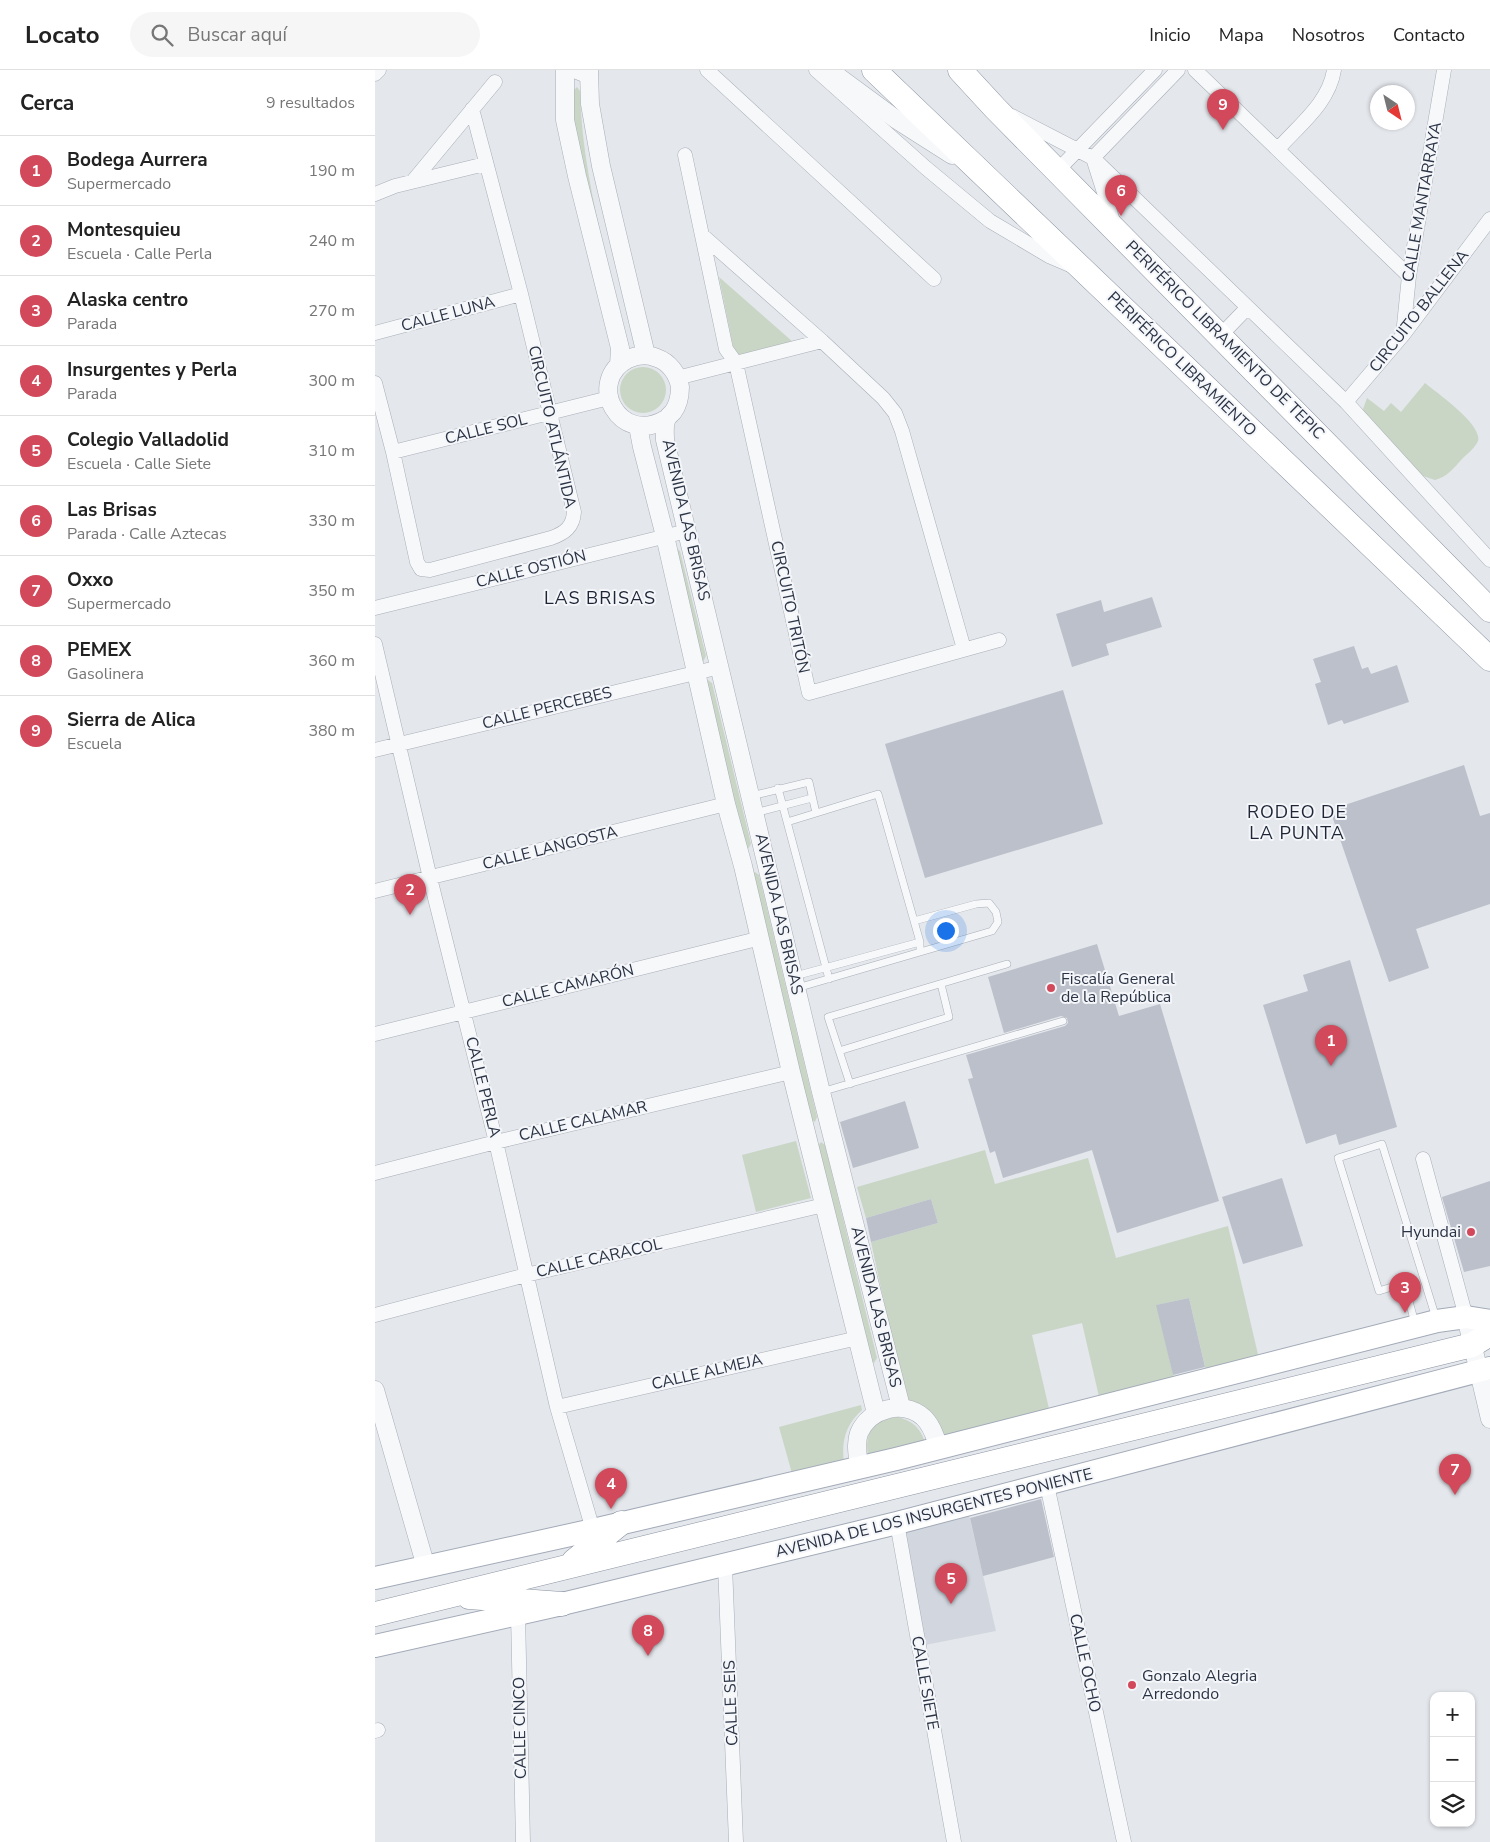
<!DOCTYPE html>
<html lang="es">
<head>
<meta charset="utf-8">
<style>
	:root { --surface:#fff; --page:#f6f6f6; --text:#222; --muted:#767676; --line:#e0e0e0; --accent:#d1495b }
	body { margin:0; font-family:"Nunito Sans",sans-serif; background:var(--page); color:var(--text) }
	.controls { position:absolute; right:15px; bottom:15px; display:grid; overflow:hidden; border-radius:10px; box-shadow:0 1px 4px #0004 }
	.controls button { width:45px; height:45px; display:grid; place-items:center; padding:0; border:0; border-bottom:1px solid var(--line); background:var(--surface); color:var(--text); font:25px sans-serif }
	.compass { position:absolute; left:995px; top:15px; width:45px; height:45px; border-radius:50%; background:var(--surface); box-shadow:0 1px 4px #0004; rotate:145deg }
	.you { position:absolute; left:570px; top:860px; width:18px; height:18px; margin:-12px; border:4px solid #fff; border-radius:50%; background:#1a73e8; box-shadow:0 0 0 8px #1a73e833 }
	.badge { display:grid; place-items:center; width:32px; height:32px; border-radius:50%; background:var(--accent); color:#fff; font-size:16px; font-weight:700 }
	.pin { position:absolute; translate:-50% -41px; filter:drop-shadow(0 1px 2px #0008) }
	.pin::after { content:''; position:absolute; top:26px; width:18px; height:15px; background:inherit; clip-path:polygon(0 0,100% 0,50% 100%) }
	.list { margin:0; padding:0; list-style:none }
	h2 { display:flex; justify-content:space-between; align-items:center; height:65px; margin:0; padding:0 20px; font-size:21px }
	h2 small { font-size:16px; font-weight:400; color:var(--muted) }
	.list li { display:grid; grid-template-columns:32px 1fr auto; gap:15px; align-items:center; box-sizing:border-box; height:70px; padding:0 20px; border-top:1px solid var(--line) }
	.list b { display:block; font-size:19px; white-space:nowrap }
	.list p { margin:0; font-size:16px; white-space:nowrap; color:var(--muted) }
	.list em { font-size:16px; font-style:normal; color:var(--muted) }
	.icon { flex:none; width:28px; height:28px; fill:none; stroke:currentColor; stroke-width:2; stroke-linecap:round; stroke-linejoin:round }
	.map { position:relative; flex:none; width:1115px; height:1772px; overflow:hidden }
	header { display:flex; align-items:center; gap:30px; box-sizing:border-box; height:70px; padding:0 25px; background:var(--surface); border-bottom:1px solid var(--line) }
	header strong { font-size:24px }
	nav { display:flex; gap:28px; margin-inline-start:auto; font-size:18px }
	.search { width:350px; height:45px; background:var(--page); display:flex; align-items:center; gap:12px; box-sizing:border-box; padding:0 18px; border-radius:28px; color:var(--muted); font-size:19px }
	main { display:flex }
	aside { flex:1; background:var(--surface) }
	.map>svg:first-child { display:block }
	.built { fill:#d2d6de }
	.green { fill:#c9d6c5 }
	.building { fill:#bbc0ca }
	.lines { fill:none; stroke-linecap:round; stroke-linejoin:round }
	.service-casing { stroke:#a9aeb7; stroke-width:8 }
	.minor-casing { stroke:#a9aeb7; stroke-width:15 }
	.tertiary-casing { stroke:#a9aeb7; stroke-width:19 }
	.primary-casing { stroke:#a3abb8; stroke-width:24 }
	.trunk-casing { stroke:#8b94a3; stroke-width:25 }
	.service { stroke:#f7f8fa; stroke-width:7 }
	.minor { stroke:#f7f8fa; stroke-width:14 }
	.tertiary { stroke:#f7f8fa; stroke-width:18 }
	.primary { stroke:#fff; stroke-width:22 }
	.trunk { stroke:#fff; stroke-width:24 }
	.poi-dot { fill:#d1495b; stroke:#f4f6f9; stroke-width:2 }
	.labels { text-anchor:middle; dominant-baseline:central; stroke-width:4; stroke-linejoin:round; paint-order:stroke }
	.street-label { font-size:16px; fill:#2b3445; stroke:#f4f6f9 }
	.poi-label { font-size:16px; fill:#2b3445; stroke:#f4f6f9; text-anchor:start }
	.neighbourhood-label { font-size:18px; letter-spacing:1px; fill:#1d2536; stroke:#f4f6f9 }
</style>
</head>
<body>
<header>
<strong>Locato</strong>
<div class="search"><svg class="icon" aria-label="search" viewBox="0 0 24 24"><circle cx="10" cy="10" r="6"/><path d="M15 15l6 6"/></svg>Buscar aquí</div>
<nav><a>Inicio</a><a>Mapa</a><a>Nosotros</a><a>Contacto</a></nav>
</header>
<main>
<aside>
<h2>Cerca<small>9 resultados</small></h2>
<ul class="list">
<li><span class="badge">1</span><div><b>Bodega Aurrera</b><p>Supermercado</p></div><em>190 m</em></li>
<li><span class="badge">2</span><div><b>Montesquieu</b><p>Escuela · Calle Perla</p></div><em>240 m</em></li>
<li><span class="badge">3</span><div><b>Alaska centro</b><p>Parada</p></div><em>270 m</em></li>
<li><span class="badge">4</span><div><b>Insurgentes y Perla</b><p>Parada</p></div><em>300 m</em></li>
<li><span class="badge">5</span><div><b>Colegio Valladolid</b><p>Escuela · Calle Siete</p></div><em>310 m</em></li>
<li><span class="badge">6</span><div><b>Las Brisas</b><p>Parada · Calle Aztecas</p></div><em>330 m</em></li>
<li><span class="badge">7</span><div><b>Oxxo</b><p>Supermercado</p></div><em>350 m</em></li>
<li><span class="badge">8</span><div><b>PEMEX</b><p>Gasolinera</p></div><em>360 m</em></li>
<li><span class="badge">9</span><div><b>Sierra de Alica</b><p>Escuela</p></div><em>380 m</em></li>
</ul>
</aside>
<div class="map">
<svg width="1115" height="1772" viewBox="0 0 1115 1772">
	<rect width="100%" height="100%" fill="#e4e7ec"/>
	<path class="built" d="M593 1441 621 1561 545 1576 524 1459Z"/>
	<path class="green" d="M202 17 205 21C207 108 234 194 254 279L248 280 199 58 198 21Z
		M344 207 418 272 360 286Z
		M245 320a23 23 0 1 1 46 0a23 23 0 1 1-46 0Z
		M1050 313C1062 323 1108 355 1103 371 1100 378 1092 384 1087 389 1079 398 1072 407 1060 410L1048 406 1000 360 991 349 988 339 992 328 1009 341 1016 333 1026 342Z
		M301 478 305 481 331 586 328 592Z
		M333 610 337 613 376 774 373 779 369 776 330 615Z
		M380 802 384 805 442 1047 440 1052 435 1049 376 806Z
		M421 1071 436 1128 381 1142 367 1085Z
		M446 1072 450 1075 502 1288 499 1293 494 1290 443 1076Z
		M610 1080 620 1114 713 1088 741 1188 853 1156 885 1293 832 1305 814 1228 782 1235 800 1313 725 1331 707 1253 657 1265 675 1343 568 1368 530 1330 496 1172 563 1153 556 1129 491 1148 482 1117Z
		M486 1335 487 1340C471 1354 466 1371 469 1392L418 1407 404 1357Z
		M523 1347C538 1351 545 1358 550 1372L493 1386C489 1363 498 1349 523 1347Z"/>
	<path class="building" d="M777 527 787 557 731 574 734 585 697 597 681 544 726 530 729 542Z
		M979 576 987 599 993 597 996 604 1022 595 1034 632 969 654 967 650 953 655 940 614 946 612 938 589Z
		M688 620 728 754 550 808 510 674Z
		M1089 695 1105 746 1115 743V834L1041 859 1054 898 1014 912 955 740Z
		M722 874 744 946 785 934 844 1131 742 1163 717 1080 628 1108 620 1081 615 1083 593 1009 598 1008 591 985 690 956 693 953 692 948 686 946 629 963 613 907Z
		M975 890 1022 1057 964 1075 961 1064 931 1074 888 935 933 921 928 905Z
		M530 1031 544 1078 478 1098 465 1052Z
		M907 1108 928 1176 868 1194 847 1127Z
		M1115 1111V1196L1089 1202 1067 1127Z
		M556 1129 563 1153 496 1172 491 1148Z
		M814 1228 830 1297 798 1305 781 1235Z
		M666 1429 679 1487 608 1506 595 1448Z"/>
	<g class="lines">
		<defs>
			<path id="service" d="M403 718 454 909
				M376 726 434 712 441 743
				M380 743 437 728
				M412 752 503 724 545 872V881
				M420 906 545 872
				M422 918 617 861 623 852 621 842 614 833 601 834 539 851
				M464 981 574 947 566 914
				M475 1014 453 947 632 894
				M446 1022 688 951
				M1040 1253 1029 1213 1004 1221 963 1088 1007 1074 1061 1248"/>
			<path id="minor" d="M197 0 214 7
				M332 0 559 209
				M441 0 551 98 615 151 674 186 695 195
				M820 0 1034 206
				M0 4 4 0
				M637 46 718 88 971 332 1115 490
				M903 79C924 55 954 33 959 0
				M310 85 351 279 361 293 434 623 624 570
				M683 100 780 0
				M38 111 120 12
				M0 124 20 116 110 94
				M739 154 718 88 803 0
				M327 165 447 271 508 328 520 343 527 361 589 579
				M0 263 146 224
				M1028 265 1034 206 1069 0
				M845 266 872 238
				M302 308 447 271
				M0 313 18 382 42 492 46 499 55 500 176 468C190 463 198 457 199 442L146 224 97 39
				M971 332 1028 265 1115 149
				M18 382 234 328
				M0 538 312 461
				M0 574 55 808 121 1072 182 1337 218 1460
				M0 680 345 597
				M0 821 351 734
				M0 964 386 868
				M1048 1089 1091 1247
				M0 1103 121 1072 416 1002
				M0 1245 151 1205 449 1135
				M182 1337 483 1268
				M672 1415 749 1772
				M522 1453 579 1772
				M350 1495 361 1772
				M143 1544 148 1772
				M0 1661 3 1660"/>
			<path id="tertiary" d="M190 0V50L202 106 245 278 244 295
				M214 0 215 34 226 96 271 285
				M454 0 522 50 577 85
				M291 349C244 377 210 311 253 289 262 285 273 284 282 288 294 292 303 304 305 317 305 326 303 335 298 342 295 345 292 347 291 351 289 357 290 364 290 370L446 1022 526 1337
				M263 356 267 377 290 466 351 734 368 796 416 1002 501 1343
				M1091 1247 1115 1349
				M0 1320 51 1497
				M484 1397C483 1386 480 1374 484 1363 495 1338 528 1330 548 1347 557 1355 560 1367 564 1377"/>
			<path id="primary" d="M0 1508 218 1460 521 1389 1062 1251 1091 1247 1115 1251
				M0 1576 187 1534 522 1453 1115 1298"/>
			<path id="trunk" d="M499 0 1115 589
				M585 0 620 38 1115 540
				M199 1491 246 1453
				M94 1527 187 1534
				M0 1544 1097 1275 1115 1264"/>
		</defs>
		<use href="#service" class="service-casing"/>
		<use href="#minor" class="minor-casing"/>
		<use href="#tertiary" class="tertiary-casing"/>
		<use href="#primary" class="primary-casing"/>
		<use href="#trunk" class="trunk-casing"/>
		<use href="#service" class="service"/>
		<use href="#minor" class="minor"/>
		<use href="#tertiary" class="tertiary"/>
		<use href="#primary" class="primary"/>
		<use href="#trunk" class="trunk"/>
	</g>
	<g class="poi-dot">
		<circle cx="676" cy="918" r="5"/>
		<circle cx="1096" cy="1162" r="5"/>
		<circle cx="757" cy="1615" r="5"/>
	</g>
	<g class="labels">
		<g class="street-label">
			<text transform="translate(1047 132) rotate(-80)">CALLE MANTARRAYA</text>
			<text transform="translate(1044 241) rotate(-52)">CIRCUITO BALLENA</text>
			<text transform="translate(73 244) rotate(-15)">CALLE LUNA</text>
			<text transform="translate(850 270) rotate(45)">PERIFÉRICO LIBRAMIENTO DE TEPIC</text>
			<text transform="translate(807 294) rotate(44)">PERIFÉRICO LIBRAMIENTO</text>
			<text transform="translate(177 357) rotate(77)">CIRCUITO ATLÁNTIDA</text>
			<text transform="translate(111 359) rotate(-14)">CALLE SOL</text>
			<text transform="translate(311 450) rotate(77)">AVENIDA LAS BRISAS</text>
			<text transform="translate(156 499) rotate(-14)">CALLE OSTIÓN</text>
			<text transform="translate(415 537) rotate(78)">CIRCUITO TRITÓN</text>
			<text transform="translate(172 638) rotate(-14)">CALLE PERCEBES</text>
			<text transform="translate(175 778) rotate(-14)">CALLE LANGOSTA</text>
			<text transform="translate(404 844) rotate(77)">AVENIDA LAS BRISAS</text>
			<text transform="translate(193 916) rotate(-14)">CALLE CAMARÓN</text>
			<text transform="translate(108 1017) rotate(76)">CALLE PERLA</text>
			<text transform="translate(208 1051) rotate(-13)">CALLE CALAMAR</text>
			<text transform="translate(224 1188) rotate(-13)">CALLE CARACOL</text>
			<text transform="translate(501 1237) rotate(76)">AVENIDA LAS BRISAS</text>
			<text transform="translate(332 1302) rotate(-13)">CALLE ALMEJA</text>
			<text transform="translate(559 1443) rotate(-14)">AVENIDA DE LOS INSURGENTES PONIENTE</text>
			<text transform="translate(710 1593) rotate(78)">CALLE OCHO</text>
			<text transform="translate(550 1613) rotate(80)">CALLE SIETE</text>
			<text transform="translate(356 1633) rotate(-92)">CALLE SEIS</text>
			<text transform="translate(145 1658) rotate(-91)">CALLE CINCO</text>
		</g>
		<g class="poi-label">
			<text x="686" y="909">Fiscalía General<tspan x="686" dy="18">de la República</tspan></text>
			<text x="1086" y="1162" text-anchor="end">Hyundai</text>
			<text x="767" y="1606">Gonzalo Alegria<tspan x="767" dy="18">Arredondo</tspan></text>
		</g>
		<g class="neighbourhood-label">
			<text x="225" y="528">LAS BRISAS</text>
			<text x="922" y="742">RODEO DE<tspan x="922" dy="21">LA PUNTA</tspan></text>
		</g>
	</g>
</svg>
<div class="controls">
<button>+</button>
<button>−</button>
<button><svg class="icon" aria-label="layers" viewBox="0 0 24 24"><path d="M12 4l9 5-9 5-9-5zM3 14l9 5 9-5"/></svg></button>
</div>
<svg class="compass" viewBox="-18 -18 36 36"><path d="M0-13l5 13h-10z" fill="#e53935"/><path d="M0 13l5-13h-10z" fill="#767676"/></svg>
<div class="you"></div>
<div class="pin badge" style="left:956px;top:996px">1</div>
<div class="pin badge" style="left:35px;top:845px">2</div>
<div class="pin badge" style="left:1030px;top:1243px">3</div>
<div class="pin badge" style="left:236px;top:1439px">4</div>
<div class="pin badge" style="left:576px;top:1534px">5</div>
<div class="pin badge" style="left:746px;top:146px">6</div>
<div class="pin badge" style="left:1080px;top:1425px">7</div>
<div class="pin badge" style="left:273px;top:1586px">8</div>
<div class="pin badge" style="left:848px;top:60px">9</div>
</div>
</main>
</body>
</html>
